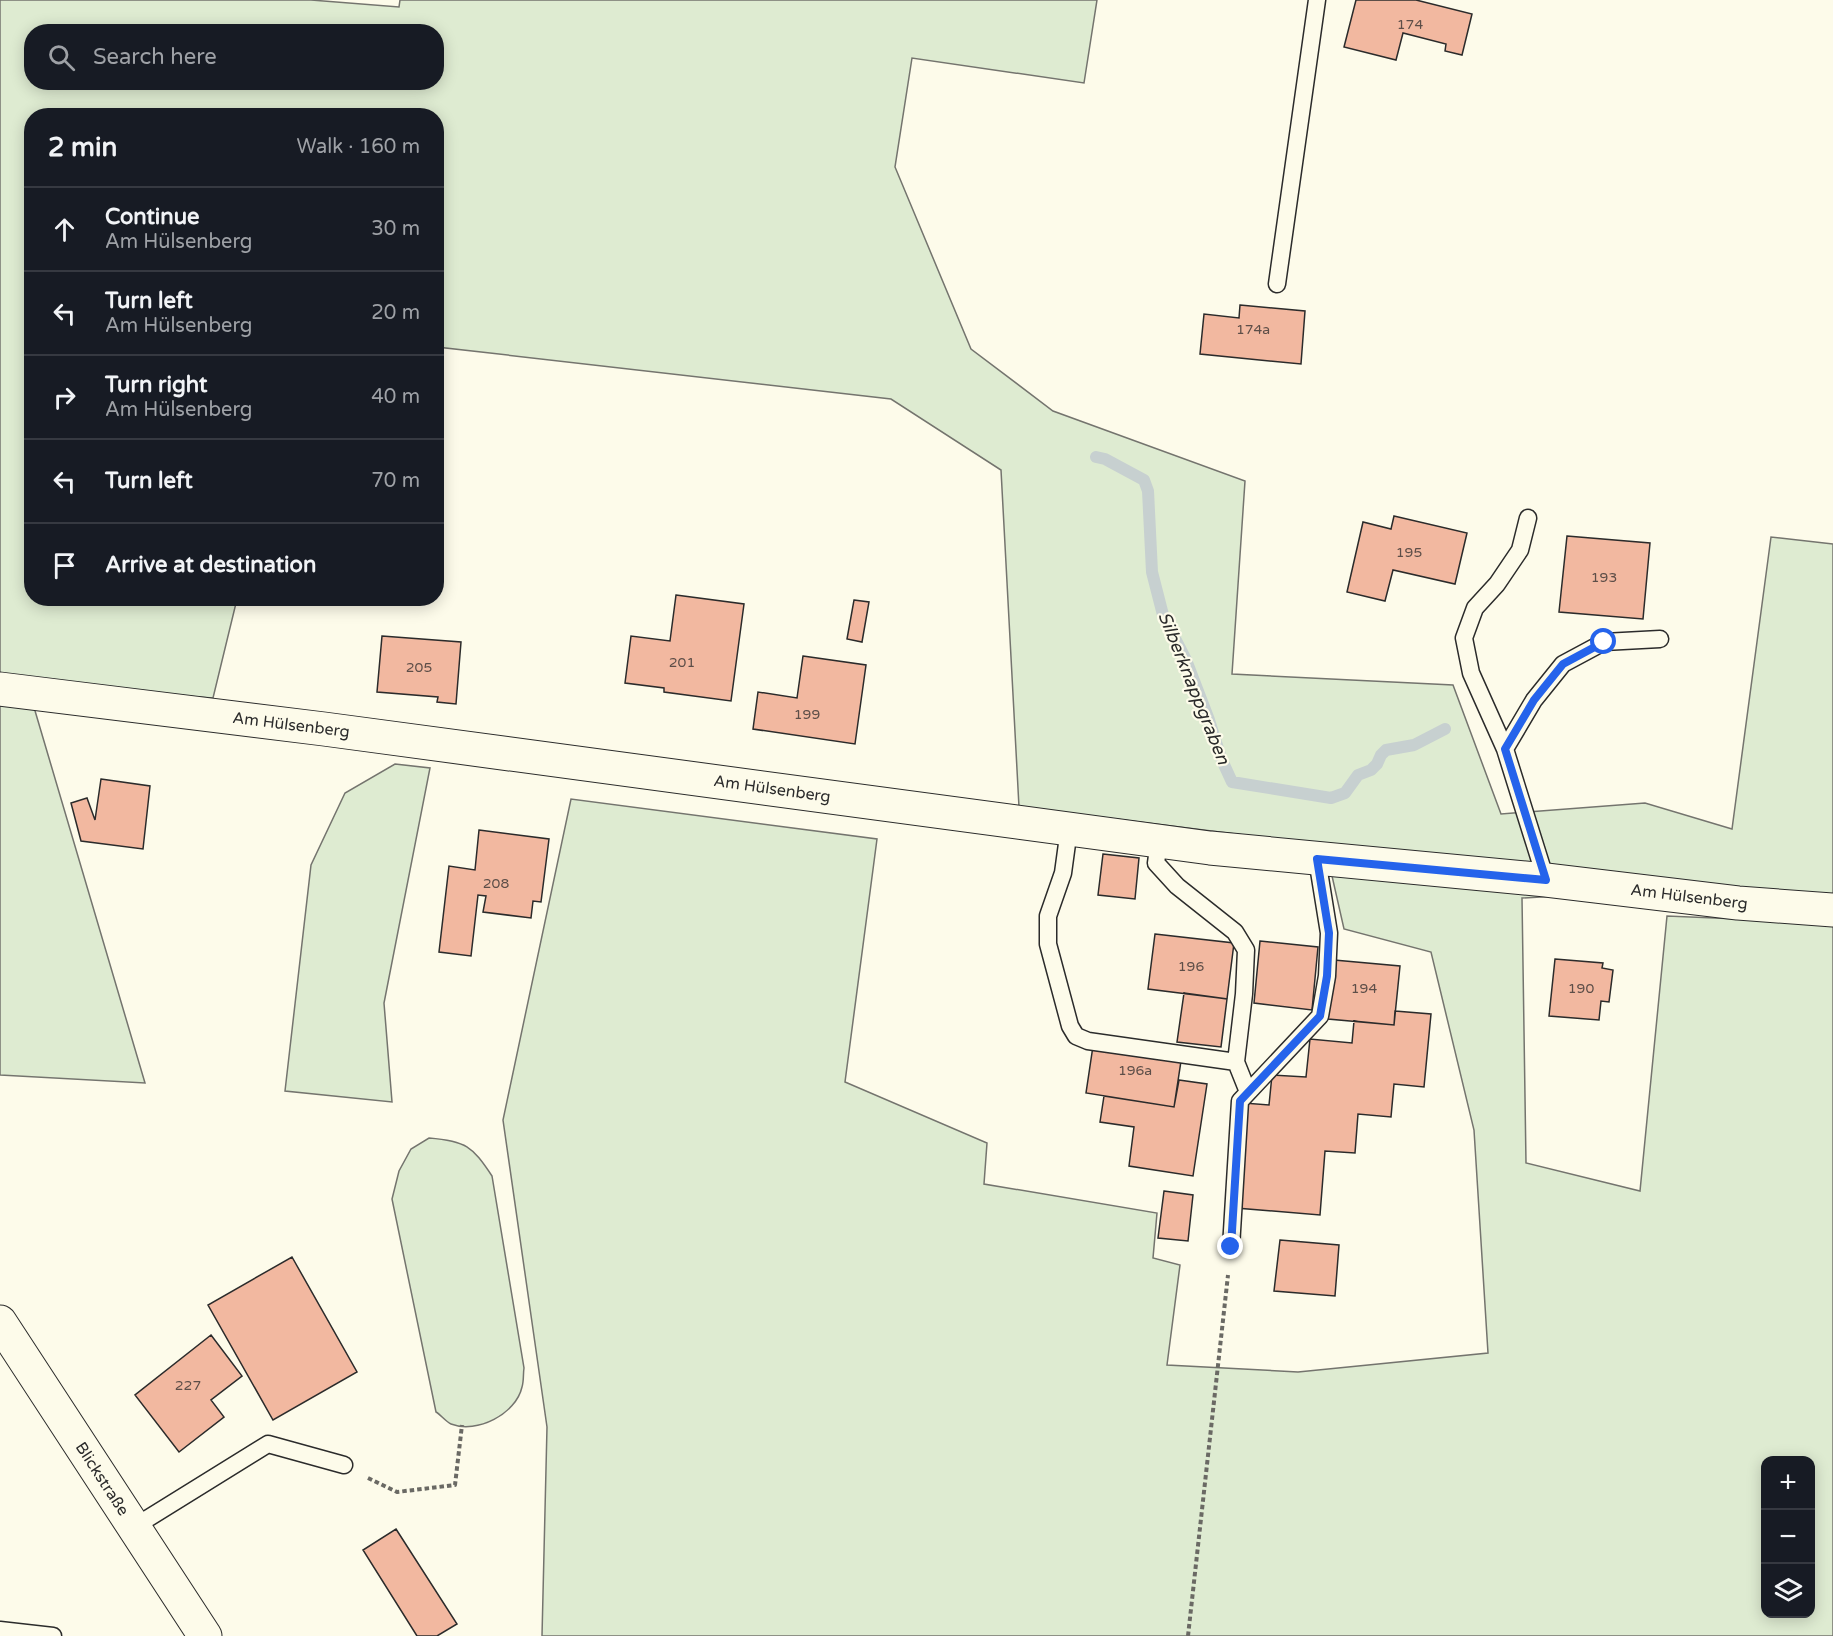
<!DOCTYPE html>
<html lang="en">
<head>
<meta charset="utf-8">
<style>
	:root { --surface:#171b24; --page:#242831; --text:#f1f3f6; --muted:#9ea1a6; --line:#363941 }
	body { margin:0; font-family:"Varela Round",sans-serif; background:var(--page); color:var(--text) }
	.controls { position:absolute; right:18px; bottom:18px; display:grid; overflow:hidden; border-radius:12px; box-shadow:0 3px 15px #0003 }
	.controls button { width:54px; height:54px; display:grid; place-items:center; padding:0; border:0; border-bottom:2px solid var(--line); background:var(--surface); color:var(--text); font:30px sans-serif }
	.stop { position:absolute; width:18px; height:18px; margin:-14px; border:4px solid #2563eb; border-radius:50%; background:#fff }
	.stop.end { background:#2563eb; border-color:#fff; box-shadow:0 2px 6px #0008 }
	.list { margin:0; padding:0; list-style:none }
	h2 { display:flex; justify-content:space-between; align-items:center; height:78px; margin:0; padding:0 24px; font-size:26px }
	h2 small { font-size:20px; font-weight:400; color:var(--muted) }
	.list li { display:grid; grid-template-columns:39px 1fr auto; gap:18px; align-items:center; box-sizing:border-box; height:84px; padding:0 24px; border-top:2px solid var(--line) }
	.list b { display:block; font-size:22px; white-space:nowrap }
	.list p { margin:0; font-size:20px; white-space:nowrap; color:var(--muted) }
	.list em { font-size:20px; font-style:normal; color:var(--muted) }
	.icon { flex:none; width:33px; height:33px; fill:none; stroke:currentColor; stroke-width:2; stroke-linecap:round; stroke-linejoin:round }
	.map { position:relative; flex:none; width:1833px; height:1636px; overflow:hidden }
	.search { position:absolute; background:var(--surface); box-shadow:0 3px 15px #0003; left:24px; top:24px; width:420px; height:66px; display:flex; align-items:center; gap:15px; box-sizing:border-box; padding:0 21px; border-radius:24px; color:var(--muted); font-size:22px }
	.panel { position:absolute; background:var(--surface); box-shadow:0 3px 15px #0003; left:24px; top:108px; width:420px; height:498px; border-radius:24px }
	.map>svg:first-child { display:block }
	.green { fill:#deebd1; stroke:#74746e; stroke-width:1.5; fill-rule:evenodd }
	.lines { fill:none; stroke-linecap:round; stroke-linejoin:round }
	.stream { stroke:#c7d0d0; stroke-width:12 }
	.building { fill:#f2b8a0; stroke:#2b2b2b; stroke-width:1.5 }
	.lane-casing { stroke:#2b2b2b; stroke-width:19 }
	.street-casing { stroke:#2b2b2b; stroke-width:35 }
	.path { stroke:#6a6964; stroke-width:4; stroke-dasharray:4.5 3; stroke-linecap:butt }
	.lane { stroke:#fdfbea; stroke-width:16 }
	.street { stroke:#fdfbea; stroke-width:33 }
	.route { stroke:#2563eb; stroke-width:8 }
	.labels { text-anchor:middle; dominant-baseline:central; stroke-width:4.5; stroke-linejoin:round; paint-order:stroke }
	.number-label { font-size:14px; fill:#5d4e48 }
	.street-label { font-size:16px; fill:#2b2b2b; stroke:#fdfbea }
	.water-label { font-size:18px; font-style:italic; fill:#2b2b2b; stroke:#fdfbea }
</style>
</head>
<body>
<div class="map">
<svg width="1833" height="1636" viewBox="0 0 1833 1636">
	<rect width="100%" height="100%" fill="#fdfbea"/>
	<path class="green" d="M0 0H311L399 7 400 0H1097L1084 83 912 58 895 167 971 349 1053 411 1245 481 1232 674 1453 685 1501 814 1645 803 1732 829 1771 537 1833 544V895L1726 886 1522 898 1526 1163 1640 1191 1667 916 1833 923V1636H542L547 1427 503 1120 571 799 877 839 845 1082 987 1143 984 1184 1157 1213 1153 1258 1180 1265 1167 1365 1298 1372 1488 1353 1474 1130 1431 952 1344 929 1325 845 1019 807 1001 470 891 399 437 347 436 116H32V598L237 599 213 698 27 685 0 681ZM32 32H436V82H32ZM1766 1460H1810V1614H1766Z
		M0 701 33 704 145 1083 0 1075Z
		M395 764 430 768 384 1003 392 1102 285 1091 311 865 345 793Z
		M429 1138C466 1141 472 1146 492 1176L524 1368C523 1374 524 1381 522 1387 516 1414 477 1434 451 1424 446 1422 441 1415 436 1412L392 1199 399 1171 411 1149Z"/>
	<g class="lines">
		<path class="stream" d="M1096 457 1105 459 1144 480 1148 491 1152 572 1163 615 1186 660 1209 720 1221 758 1232 782 1331 798 1345 793 1358 775 1371 770 1377 764 1381 755 1386 750 1414 745 1445 729"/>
	</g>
	<path class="building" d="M1356 0H1416L1472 14 1462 55 1445 51 1446 44 1403 33 1396 60 1344 47Z
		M1240 305 1305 311 1301 364 1200 354 1204 314 1239 318Z
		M436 436H440L438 465H436Z
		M1394 516 1467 533 1455 584 1393 570 1385 601 1347 592 1363 522 1391 529Z
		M1567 536 1650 543 1643 619 1559 612Z
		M436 547H440L436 584Z
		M676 595 744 604 731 701 664 692V688L625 683 631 636 670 641Z
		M854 600 869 602 862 642 847 639Z
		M382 636 461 642 456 704 437 702 438 697 377 692Z
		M803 656 866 665 855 744 753 729 758 692 797 698Z
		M101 779 150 786 143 849 81 841 71 803 87 798 95 820Z
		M479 830 549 839 541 902 533 901 531 918 483 912 486 896 478 895 471 956 439 952 449 866 475 870Z
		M1103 854 1139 858 1135 899 1098 895Z
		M1155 934 1234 943 1227 999 1148 989Z
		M1260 941 1318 947 1312 1010 1254 1003Z
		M1555 959 1603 963 1602 968 1613 970 1609 1002 1601 1001 1599 1020 1549 1016Z
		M1334 960 1400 966 1394 1025 1328 1019Z
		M1184 993 1227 999 1221 1047 1177 1042Z
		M1395 1011 1431 1014 1424 1087 1394 1084 1391 1117 1358 1114 1355 1153 1325 1151 1320 1215 1236 1208 1244 1103 1269 1105 1272 1075 1306 1077 1310 1039 1352 1043 1354 1021 1394 1025Z
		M1093 1046 1181 1061 1174 1107 1086 1093Z
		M1179 1080 1207 1084 1193 1176 1129 1166 1134 1127 1100 1122 1104 1096 1174 1107Z
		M1164 1191 1193 1195 1188 1241 1158 1238Z
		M1280 1240 1339 1245 1335 1296 1274 1291Z
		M292 1257 357 1372 273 1420 208 1305Z
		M211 1335 242 1376 211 1400 224 1417 179 1452 135 1395Z
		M396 1529 457 1624 437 1636H417L363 1550Z"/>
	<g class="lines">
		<defs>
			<path id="lane" d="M1277 284 1317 0
				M1505 749 1471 673 1464 638 1475 608 1497 584 1520 550 1528 518
				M1069 829 1063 873 1048 916V944L1070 1026 1076 1036 1088 1041 1236 1062
				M1159 841 1156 863 1177 886 1235 932 1246 950 1244 994 1236 1062 1248 1092
				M1546 880 1505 749 1534 700 1563 664 1604 642 1660 639
				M1231 1247 1240 1101 1320 1016 1327 976 1329 933 1317 859
				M134 1527 268 1444 344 1465
				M0 1630 53 1636"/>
			<path id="street" d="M0 689 324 729 1210 848 1546 880 1738 903 1833 910
				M0 1322 205 1636"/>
		</defs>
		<use href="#lane" class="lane-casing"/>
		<use href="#street" class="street-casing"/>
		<path class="path" d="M368 1478 397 1492 455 1485 462 1425
			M1188 1636 1228 1275"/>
		<use href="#lane" class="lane"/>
		<use href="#street" class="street"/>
	</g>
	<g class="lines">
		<path class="route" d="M1231 1247 1240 1101 1320 1016 1327 976 1329 933 1317 859 1546 880 1505 749 1534 700 1563 664 1604 642"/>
	</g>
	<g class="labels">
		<g class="number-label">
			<text x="1410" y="24">174</text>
			<text x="1253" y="329">174a</text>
			<text x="1409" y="552">195</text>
			<text x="1604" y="577">193</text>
			<text x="682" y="662">201</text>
			<text x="419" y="667">205</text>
			<text x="807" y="714">199</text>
			<text x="496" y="883">208</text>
			<text x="1191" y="966">196</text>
			<text x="1364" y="988">194</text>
			<text x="1581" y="988">190</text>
			<text x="1135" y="1070">196a</text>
			<text x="188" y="1385">227</text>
		</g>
		<g class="street-label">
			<text transform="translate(291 725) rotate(7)">Am Hülsenberg</text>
			<text transform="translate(772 789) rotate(8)">Am Hülsenberg</text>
			<text transform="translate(1689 897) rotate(7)">Am Hülsenberg</text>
			<text transform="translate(102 1479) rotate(57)">Blickstraße</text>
		</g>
		<g class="water-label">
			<text transform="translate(1194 688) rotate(68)">Silberknappgraben</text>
		</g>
	</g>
</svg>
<div class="controls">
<button>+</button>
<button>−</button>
<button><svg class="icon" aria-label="layers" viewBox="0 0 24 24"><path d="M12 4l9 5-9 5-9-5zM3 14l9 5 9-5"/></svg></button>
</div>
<div class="stop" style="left:1604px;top:642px"></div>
<div class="stop end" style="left:1231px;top:1247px"></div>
<div class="search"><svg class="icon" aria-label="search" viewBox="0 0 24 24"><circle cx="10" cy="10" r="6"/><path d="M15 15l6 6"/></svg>Search here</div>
<section class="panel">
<h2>2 min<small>Walk · 160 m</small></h2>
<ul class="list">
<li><svg class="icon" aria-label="ahead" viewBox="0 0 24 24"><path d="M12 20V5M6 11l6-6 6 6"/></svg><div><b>Continue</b><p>Am Hülsenberg</p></div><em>30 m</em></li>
<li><svg class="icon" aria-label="left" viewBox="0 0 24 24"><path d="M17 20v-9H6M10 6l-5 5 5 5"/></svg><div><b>Turn left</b><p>Am Hülsenberg</p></div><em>20 m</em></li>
<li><svg class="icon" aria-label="right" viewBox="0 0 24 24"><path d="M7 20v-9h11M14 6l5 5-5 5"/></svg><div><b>Turn right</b><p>Am Hülsenberg</p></div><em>40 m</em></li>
<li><svg class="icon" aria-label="left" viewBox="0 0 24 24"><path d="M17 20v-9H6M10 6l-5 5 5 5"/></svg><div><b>Turn left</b></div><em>70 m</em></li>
<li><svg class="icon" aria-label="arrive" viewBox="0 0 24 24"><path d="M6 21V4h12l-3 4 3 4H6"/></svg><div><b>Arrive at destination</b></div></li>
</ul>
</section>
</div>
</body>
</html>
